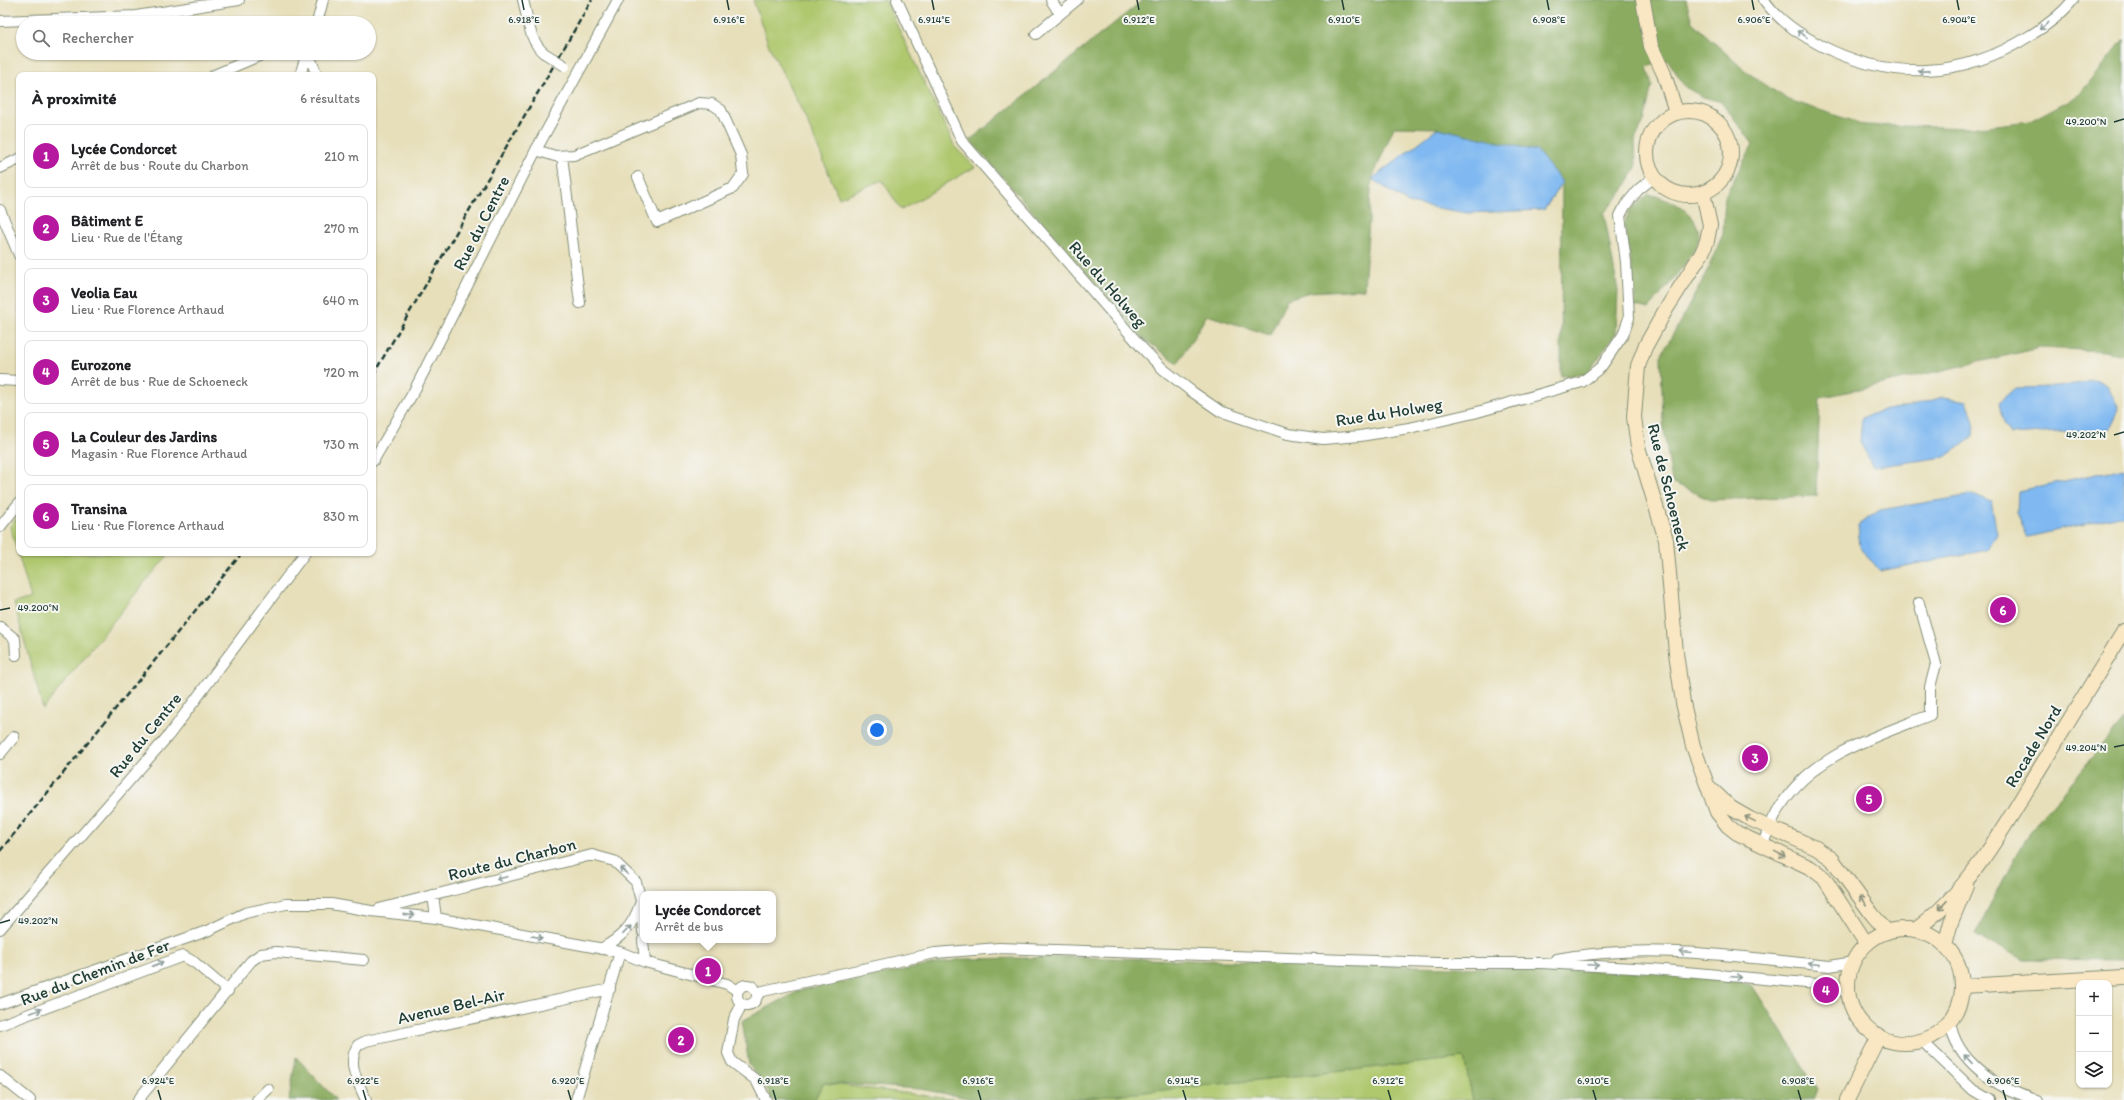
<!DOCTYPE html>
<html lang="fr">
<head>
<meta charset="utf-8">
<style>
	:root { --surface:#fff; --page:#f2f2f2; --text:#202124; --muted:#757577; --line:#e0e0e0; --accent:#b5179e }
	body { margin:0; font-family:Itim,sans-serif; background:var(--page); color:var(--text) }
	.controls { position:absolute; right:12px; bottom:12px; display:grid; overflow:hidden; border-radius:8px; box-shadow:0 1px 3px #0004 }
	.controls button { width:36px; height:36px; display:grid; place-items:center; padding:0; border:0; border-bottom:1px solid var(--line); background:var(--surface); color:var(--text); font:20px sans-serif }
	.you { position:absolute; left:877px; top:730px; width:14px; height:14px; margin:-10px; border:3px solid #fff; border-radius:50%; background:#1a73e8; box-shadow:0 0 0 6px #1a73e833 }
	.badge { display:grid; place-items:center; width:26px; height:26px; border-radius:50%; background:var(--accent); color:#fff; font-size:13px; font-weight:700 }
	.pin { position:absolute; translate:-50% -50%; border:2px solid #fff; box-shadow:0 1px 4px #0006 }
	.popup { position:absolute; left:640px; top:891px; width:136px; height:52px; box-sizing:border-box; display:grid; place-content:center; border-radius:8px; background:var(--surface); filter:drop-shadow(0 1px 3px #0005); font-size:13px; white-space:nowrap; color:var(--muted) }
	.popup b { font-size:15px; color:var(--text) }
	.popup::after { content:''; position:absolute; left:50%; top:100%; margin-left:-8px; border:8px solid transparent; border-top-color:var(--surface) }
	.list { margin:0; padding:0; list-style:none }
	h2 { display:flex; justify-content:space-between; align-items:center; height:52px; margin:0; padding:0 16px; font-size:17px }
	h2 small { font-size:13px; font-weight:400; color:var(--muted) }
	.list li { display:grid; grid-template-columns:26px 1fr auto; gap:12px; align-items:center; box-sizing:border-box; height:64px; margin:0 8px 8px; padding:0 8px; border:1px solid var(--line); border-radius:8px }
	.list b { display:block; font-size:15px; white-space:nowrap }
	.list p { margin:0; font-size:13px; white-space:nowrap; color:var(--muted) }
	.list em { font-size:13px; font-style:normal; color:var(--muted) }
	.icon { flex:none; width:22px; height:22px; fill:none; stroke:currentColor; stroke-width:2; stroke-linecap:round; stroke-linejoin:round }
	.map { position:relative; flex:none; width:2124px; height:1100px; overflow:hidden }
	.search { position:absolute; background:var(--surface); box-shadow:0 1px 3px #0004; left:16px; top:16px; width:360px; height:44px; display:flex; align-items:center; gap:10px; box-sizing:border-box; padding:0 14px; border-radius:22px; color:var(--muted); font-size:15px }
	.panel { position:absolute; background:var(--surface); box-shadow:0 1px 3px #0004; left:16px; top:72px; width:360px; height:484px; border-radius:8px }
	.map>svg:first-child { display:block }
	.green { fill:#afc86e; stroke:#678251 }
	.forest { fill:#8bac61; stroke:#55744a }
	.water { fill:#80b9f1; stroke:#507b92 }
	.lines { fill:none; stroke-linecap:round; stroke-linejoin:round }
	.street-casing { stroke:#838e77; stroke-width:12 }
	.secondary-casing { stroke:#838e77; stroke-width:16 }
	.street { stroke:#fff; stroke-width:10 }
	.secondary { stroke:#f9e7c3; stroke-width:14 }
	.rail { stroke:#1f3d34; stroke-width:2.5; stroke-dasharray:6 3; stroke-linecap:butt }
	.street-bridge-casing { stroke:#838e77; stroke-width:12; stroke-linecap:butt }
	.street-bridge { stroke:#fff; stroke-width:10 }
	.oneway { stroke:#8f9e9a }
	.oneway2 { stroke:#8c927c }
	.ticks { fill:none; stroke:#1f3d34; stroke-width:1.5 }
	.labels { text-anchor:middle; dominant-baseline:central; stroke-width:4; stroke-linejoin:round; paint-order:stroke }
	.street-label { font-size:17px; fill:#1f3d34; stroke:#f6f6f2 }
	.ticks-label { font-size:10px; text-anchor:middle; fill:#1f3d34; stroke:#f6f6f2; stroke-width:4; stroke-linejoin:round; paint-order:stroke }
</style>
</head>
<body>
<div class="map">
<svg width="2124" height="1100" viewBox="0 0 2124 1100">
	<rect width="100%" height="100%" fill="#f6f6f2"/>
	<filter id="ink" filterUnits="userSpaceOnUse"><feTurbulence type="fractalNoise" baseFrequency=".025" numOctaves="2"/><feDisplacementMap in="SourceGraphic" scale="8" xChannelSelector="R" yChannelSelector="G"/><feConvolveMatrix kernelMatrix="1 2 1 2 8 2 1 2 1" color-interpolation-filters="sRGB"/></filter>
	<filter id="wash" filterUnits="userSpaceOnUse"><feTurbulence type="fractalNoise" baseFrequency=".012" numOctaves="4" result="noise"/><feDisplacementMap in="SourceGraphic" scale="16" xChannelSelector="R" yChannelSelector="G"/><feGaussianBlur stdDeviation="0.9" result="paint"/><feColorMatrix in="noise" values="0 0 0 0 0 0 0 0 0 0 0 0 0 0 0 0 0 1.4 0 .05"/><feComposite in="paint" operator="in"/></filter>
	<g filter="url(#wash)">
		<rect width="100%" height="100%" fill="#e7dfba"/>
		<path class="green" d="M753 0H885L955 147 975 167 901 210 882 180 839 198 806 119 769 46Z
			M19 515V553H170L145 582 43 709 14 603 31 598 10 526Z
			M1464 1058 1473 1100H1069Z
			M824 1083 960 1100H814Z"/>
		<path class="forest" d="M1143 0H1686L1692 22 1743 69 1773 90 1789 100 1865 125 1971 128 2030 121 2079 95 2124 39V355L2104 351 2040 348 1820 398 1816 496 1710 500 1672 482 1663 424 1661 356 1704 278 1723 234 1725 196 1753 144 1722 102 1703 97 1685 87 1668 60 1647 67 1652 85 1644 121 1635 140 1636 167 1623 191 1604 213 1618 291 1616 333 1587 374 1561 376 1562 182 1536 151 1438 128 1394 127 1372 179 1364 289 1310 292 1287 299 1270 335 1207 315 1178 363 1145 340 970 140Z
			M1649 194C1670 200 1699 211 1699 237 1699 251 1659 296 1649 309L1635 306V288L1624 223 1631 209Z
			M2124 719V960L2023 959 1975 935 2025 838Z
			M1072 957 1678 973 1752 985 1818 1090 1814 1100H1473L1464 1058 1069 1100H978L920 1089 824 1083 814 1100H771L769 1092 749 1065 742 1021 801 990 962 959Z
			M296 1057 336 1100H289Z"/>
		<path class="water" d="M1438 128 1537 151 1562 182 1544 210 1467 213 1408 203 1372 179Z
			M2097 380 2108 386 2119 409 2109 429 2010 435 2003 423 1999 402 2015 388 2059 387Z
			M1943 397 1967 401 1974 421 1973 436 1945 457 1873 467 1860 442 1862 418 1880 411 1912 406Z
			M2124 468V515L2028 537 2017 513 2018 491Z
			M1972 495 1991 501 1997 534 1987 550 1880 571 1860 547 1858 525 1880 510Z"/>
	</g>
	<g filter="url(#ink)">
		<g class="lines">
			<defs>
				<path id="street" d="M523 0C528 18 529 41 544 53
					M897 0 962 141 1144 350 1163 369 1191 391 1220 411 1288 434 1323 439 1360 436 1409 428 1474 413 1582 382 1601 367 1623 335 1629 318 1626 262 1620 216 1625 206 1638 190 1654 177
					M1051 0 1060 14
					M1764 0C1778 20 1799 34 1820 45 1891 82 1964 78 2031 35 2046 26 2062 14 2073 0
					M0 21 136 16 239 0
					M317 23 323 0
					M1036 34 1077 0
					M306 56 311 60 317 75
					M214 75 266 53
					M300 75 307 53
					M536 150 555 156 574 155 699 103 712 104 721 110 741 155 743 174 733 188 657 222 638 177
					M562 156 580 303
					M0 168 19 159
					M0 210 19 255
					M0 380 19 381
					M373 461 413 393 536 150 618 0
					M0 527 19 503
					M0 627 15 639 16 655
					M0 754 14 737
					M1762 845C1768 833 1772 818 1780 807 1813 754 1875 737 1930 715V687L1936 664 1919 603
					M433 895 436 918
					M379 909 592 855 614 861 636 882 641 901 643 932
					M0 929 169 735 305 553
					M643 940 645 962
					M601 949C621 938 633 926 640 904
					M1557 959C1648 942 1739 957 1830 966L1853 962
					M737 995a10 10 0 1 1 20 0a10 10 0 1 1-20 0Z
					M757 995 763 991 935 953 999 948 1436 963H1540L1652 969 1828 985 1848 993
					M741 1003 739 1010 734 1019 728 1053 732 1062 756 1080 766 1100
					M0 1004 207 931 245 913 286 904H331L371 911 436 918 620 952 645 962 727 984 738 991
					M1950 1021C1955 1061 1999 1090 2037 1100
					M0 1025 183 956 194 962 228 991
					M1921 1040 1973 1090 1990 1100
					M0 1076 30 1100
					M138 1100 251 961 261 954 276 952 364 960
					M257 1100 268 1089
					M366 1100C358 1082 346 1063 358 1045L366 1041 610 989
					M576 1100 620 952"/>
				<path id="secondary" d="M1643 0 1651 46 1664 74 1676 112
					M1647 153a42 42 0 1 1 84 0a42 42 0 1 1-84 0Z
					M1703 193 1710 225 1707 241 1702 253 1665 311 1645 347 1638 366 1634 417 1638 447 1666 540 1676 653 1683 703 1693 746 1717 812 1728 826 1737 833 1811 868 1824 878 1866 943
					M1709 787 1731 808 1750 819 1816 848 1832 859 1872 914 1887 932
					M1848 986a57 57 0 1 1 114 0a57 57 0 1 1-114 0Z
					M1915 930C1967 895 2008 821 2040 768 2068 722 2096 677 2124 631
					M1945 945 1951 922 1966 886
					M1962 986 2124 977
					M1847 1100 1879 1036"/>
			</defs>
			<use href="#street" class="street-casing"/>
			<use href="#secondary" class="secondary-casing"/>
			<use href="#street" class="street"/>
			<use href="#secondary" class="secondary"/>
			<path class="rail" d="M373 375 592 0
				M0 851 242 553"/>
			<defs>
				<path id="street-bridge" d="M544 53 565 66"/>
			</defs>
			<use href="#street-bridge" class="street-bridge-casing"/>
			<use href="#street-bridge" class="street-bridge"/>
		</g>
		<defs><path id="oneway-shaft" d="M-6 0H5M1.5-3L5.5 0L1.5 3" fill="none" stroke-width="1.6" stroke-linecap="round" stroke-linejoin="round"/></defs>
		<g class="oneway">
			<use href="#oneway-shaft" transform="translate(2044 26) rotate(142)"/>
			<use href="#oneway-shaft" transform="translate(1802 34) rotate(-146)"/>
			<use href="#oneway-shaft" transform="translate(1924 71) rotate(179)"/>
			<use href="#oneway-shaft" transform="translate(624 871) rotate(-137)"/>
			<use href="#oneway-shaft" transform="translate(502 878) rotate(166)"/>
			<use href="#oneway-shaft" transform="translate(409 915) rotate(6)"/>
			<use href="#oneway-shaft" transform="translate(627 930) rotate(-47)"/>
			<use href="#oneway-shaft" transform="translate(537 937) rotate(11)"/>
			<use href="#oneway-shaft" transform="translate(1685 952) rotate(-175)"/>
			<use href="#oneway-shaft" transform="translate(158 964) rotate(-21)"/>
			<use href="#oneway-shaft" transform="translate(1814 964) rotate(-175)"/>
			<use href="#oneway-shaft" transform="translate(1593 965) rotate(3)"/>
			<use href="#oneway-shaft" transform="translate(1736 977) rotate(5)"/>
			<use href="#oneway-shaft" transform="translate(36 1011) rotate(-21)"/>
			<use href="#oneway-shaft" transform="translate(1968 1059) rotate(-133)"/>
		</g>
		<g class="oneway2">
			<use href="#oneway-shaft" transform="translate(1750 819) rotate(-154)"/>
			<use href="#oneway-shaft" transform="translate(1780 854) rotate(26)"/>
			<use href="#oneway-shaft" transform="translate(1863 901) rotate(-124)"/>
			<use href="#oneway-shaft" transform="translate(1943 905) rotate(133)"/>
		</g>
	</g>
	<path class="ticks" d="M522 0 524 10M727 0 729 10M932 0 934 10M1137 0 1139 10M1342 0 1344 10M1547 0 1549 10M1752 0 1754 10M1957 0 1959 10M2114 122 2124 119M2114 435 2124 432M0 610 10 608M2114 747 2124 745M0 923 10 920M158 1090 161 1100M363 1090 366 1100M568 1090 571 1100M773 1090 776 1100M978 1090 981 1100M1183 1090 1186 1100M1388 1090 1391 1100M1593 1090 1596 1100M1798 1090 1801 1100M2003 1090 2006 1100"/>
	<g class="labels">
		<g class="street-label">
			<text transform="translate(481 223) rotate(-63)">Rue du Centre</text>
			<text transform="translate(1108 284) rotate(49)">Rue du Holweg</text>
			<text transform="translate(1389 412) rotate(-9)">Rue du Holweg</text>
			<text transform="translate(1669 487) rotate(76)">Rue de Schoeneck</text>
			<text transform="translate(145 735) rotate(-51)">Rue du Centre</text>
			<text transform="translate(2033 746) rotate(-59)">Rocade Nord</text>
			<text transform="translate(512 859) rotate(-14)">Route du Charbon</text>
			<text transform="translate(95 972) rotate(-21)">Rue du Chemin de Fer</text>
			<text transform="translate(451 1006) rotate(-13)">Avenue Bel-Air</text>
		</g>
	</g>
	<g class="ticks-label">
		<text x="524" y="23">6.918°E</text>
		<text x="729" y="23">6.916°E</text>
		<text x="934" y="23">6.914°E</text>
		<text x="1139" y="23">6.912°E</text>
		<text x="1344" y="23">6.910°E</text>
		<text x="1549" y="23">6.908°E</text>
		<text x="1754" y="23">6.906°E</text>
		<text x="1959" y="23">6.904°E</text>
		<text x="2086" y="125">49.200°N</text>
		<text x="2086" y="438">49.202°N</text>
		<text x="38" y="611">49.200°N</text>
		<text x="2086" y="751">49.204°N</text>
		<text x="38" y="924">49.202°N</text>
		<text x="158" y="1084">6.924°E</text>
		<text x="363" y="1084">6.922°E</text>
		<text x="568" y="1084">6.920°E</text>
		<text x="773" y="1084">6.918°E</text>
		<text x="978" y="1084">6.916°E</text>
		<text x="1183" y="1084">6.914°E</text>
		<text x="1388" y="1084">6.912°E</text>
		<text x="1593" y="1084">6.910°E</text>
		<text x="1798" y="1084">6.908°E</text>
		<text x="2003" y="1084">6.906°E</text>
	</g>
</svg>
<div class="controls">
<button>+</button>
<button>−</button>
<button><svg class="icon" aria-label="layers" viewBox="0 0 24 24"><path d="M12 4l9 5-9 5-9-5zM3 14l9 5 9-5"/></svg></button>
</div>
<div class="you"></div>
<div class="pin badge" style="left:708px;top:971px">1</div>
<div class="popup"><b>Lycée Condorcet</b>Arrêt de bus</div>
<div class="pin badge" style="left:681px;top:1040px">2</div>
<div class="pin badge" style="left:1755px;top:758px">3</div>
<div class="pin badge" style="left:1826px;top:990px">4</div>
<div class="pin badge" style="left:1869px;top:799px">5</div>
<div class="pin badge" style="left:2003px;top:610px">6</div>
<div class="search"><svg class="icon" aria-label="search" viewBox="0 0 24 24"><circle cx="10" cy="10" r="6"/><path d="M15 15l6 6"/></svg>Rechercher</div>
<section class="panel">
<h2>À proximité<small>6 résultats</small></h2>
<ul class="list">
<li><span class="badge">1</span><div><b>Lycée Condorcet</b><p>Arrêt de bus · Route du Charbon</p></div><em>210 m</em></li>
<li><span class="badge">2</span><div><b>Bâtiment E</b><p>Lieu · Rue de l'Étang</p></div><em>270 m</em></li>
<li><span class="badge">3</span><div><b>Veolia Eau</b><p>Lieu · Rue Florence Arthaud</p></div><em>640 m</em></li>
<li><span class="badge">4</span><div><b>Eurozone</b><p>Arrêt de bus · Rue de Schoeneck</p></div><em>720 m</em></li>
<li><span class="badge">5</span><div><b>La Couleur des Jardins</b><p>Magasin · Rue Florence Arthaud</p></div><em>730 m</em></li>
<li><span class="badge">6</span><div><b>Transina</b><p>Lieu · Rue Florence Arthaud</p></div><em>830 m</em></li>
</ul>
</section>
</div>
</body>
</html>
